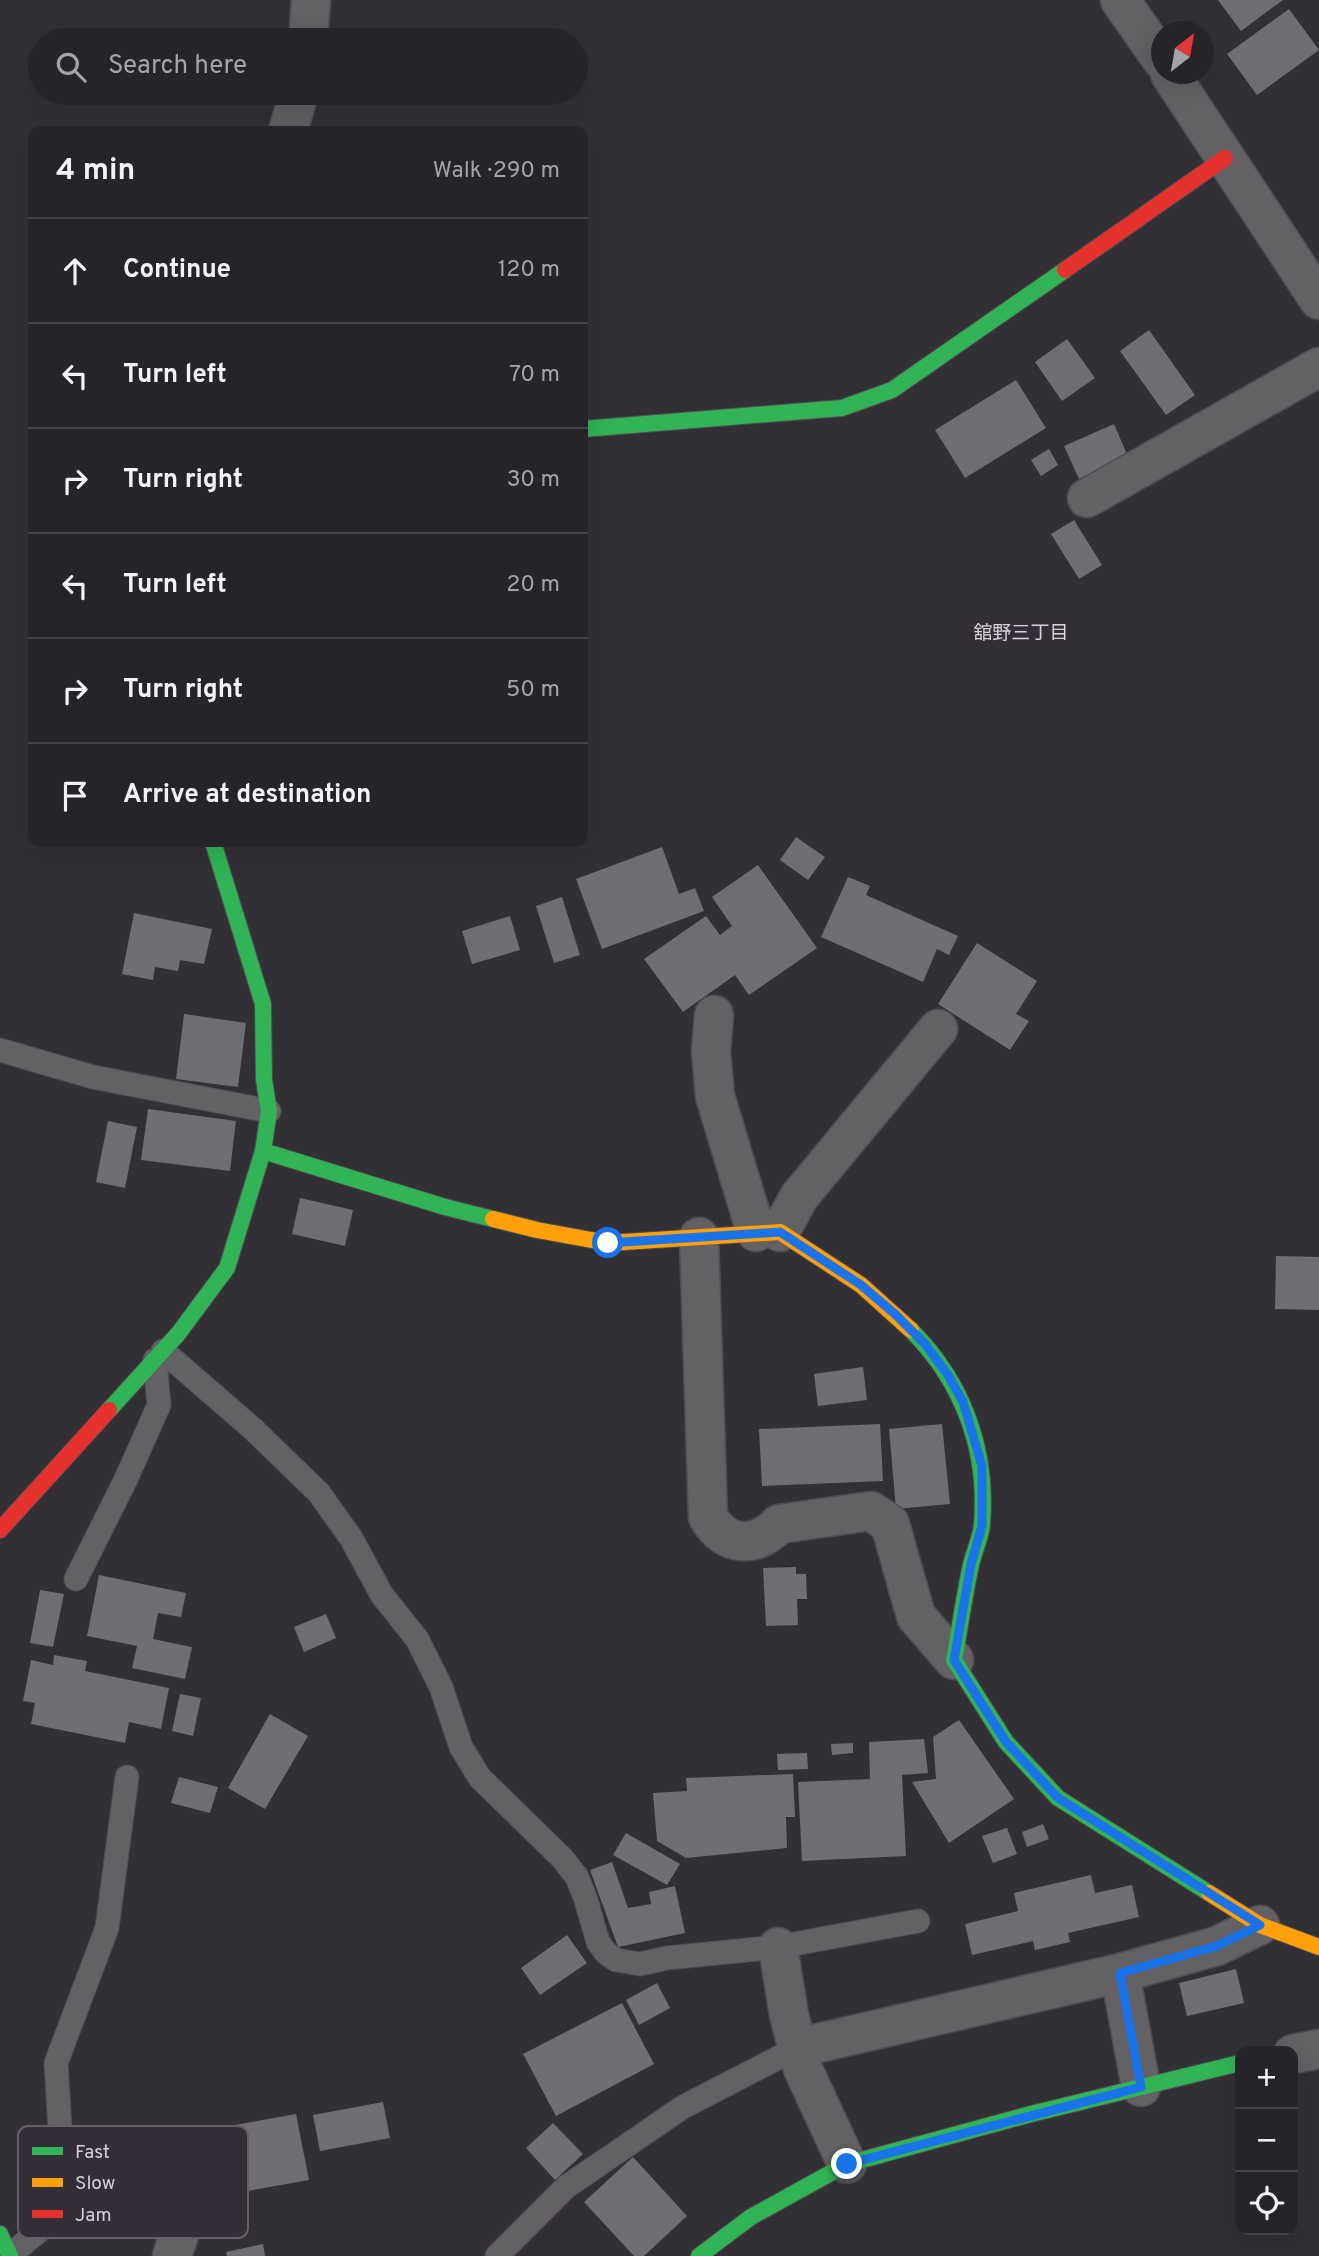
<!DOCTYPE html>
<html lang="en">
<head>
<meta charset="utf-8">
<style>
	:root { --surface:#262428; --page:#323034; --text:#f1f3f6; --muted:#a4a4a8; --line:#424145 }
	body { margin:0; font-family:Overpass,"Noto Sans JP",sans-serif; background:var(--page); color:var(--text) }
	.controls { position:absolute; right:21px; bottom:21px; display:grid; overflow:hidden; border-radius:14px; box-shadow:0 7px 28px #0002 }
	.controls button { width:63px; height:63px; display:grid; place-items:center; padding:0; border:0; border-bottom:2px solid var(--line); background:var(--surface); color:var(--text); font:35px sans-serif }
	.compass { position:absolute; left:1151px; top:21px; width:63px; height:63px; border-radius:50%; background:var(--surface); box-shadow:0 7px 28px #0002; rotate:31deg }
	.stop { position:absolute; width:21px; height:21px; margin:-16px; border:5px solid #1a73e8; border-radius:50%; background:#fff }
	.stop.end { background:#1a73e8; border-color:#fff; box-shadow:0 2px 7px #0008 }
	.list { margin:0; padding:0; list-style:none }
	h2 { display:flex; justify-content:space-between; align-items:center; height:91px; margin:0; padding:0 28px; font-size:30px }
	h2 small { font-size:23px; font-weight:400; color:var(--muted) }
	.list li { display:grid; grid-template-columns:46px 1fr auto; gap:21px; align-items:center; box-sizing:border-box; height:105px; padding:0 28px; border-top:2px solid var(--line) }
	.list b { display:block; font-size:26px; white-space:nowrap }
	.list em { font-size:23px; font-style:normal; color:var(--muted) }
	.icon { flex:none; width:38px; height:38px; fill:none; stroke:currentColor; stroke-width:2; stroke-linecap:round; stroke-linejoin:round }
	.map { position:relative; flex:none; width:1319px; height:2256px; overflow:hidden }
	.search { position:absolute; background:var(--surface); box-shadow:0 7px 28px #0002; left:28px; top:28px; width:560px; height:77px; display:flex; align-items:center; gap:18px; box-sizing:border-box; padding:0 24px; border-radius:38px; color:var(--muted); font-size:26px }
	.panel { position:absolute; background:var(--surface); box-shadow:0 7px 28px #0002; left:28px; top:126px; width:560px; height:721px; border-radius:14px }
	.map>svg:first-child { display:block }
	.building { fill:#706e72 }
	.lines { fill:none; stroke-linecap:round; stroke-linejoin:round }
	.lane-casing { stroke:#4f4d51; stroke-width:25 }
	.street-casing { stroke:#4f4d51; stroke-width:41 }
	.fast-casing { stroke:#4f4d51; stroke-width:18 }
	.slow-casing { stroke:#4f4d51; stroke-width:18 }
	.jam-casing { stroke:#4f4d51; stroke-width:18 }
	.lane { stroke:#646165; stroke-width:23 }
	.street { stroke:#646165; stroke-width:38 }
	.fast { stroke:#30b455; stroke-width:16 }
	.slow { stroke:#ff9f0a; stroke-width:16 }
	.jam { stroke:#e5322d; stroke-width:16 }
	.route { stroke:#1a73e8; stroke-width:9 }
	.labels { text-anchor:middle; dominant-baseline:central; stroke-width:7; stroke-linejoin:round; paint-order:stroke }
	.neighbourhood-label { font-size:19px; fill:#d5d2d8; stroke:#332e37 }
	.key { fill:#332e37; stroke:#645f67; stroke-width:2 }
	.key-label { font-size:19px; fill:#d5d2d8 }
</style>
</head>
<body>
<div class="map">
<svg width="1319" height="2256" viewBox="0 0 1319 2256">
	<rect width="100%" height="100%" fill="#333035"/>
	<path class="building" d="M1218 0H1283L1241 31Z
		M1289 9 1319 50 1257 95 1227 54Z
		M1149 330 1195 395 1166 415 1120 351Z
		M1067 339 1095 378 1062 401 1035 362Z
		M1016 380 1046 428 965 478 935 430Z
		M1114 424 1128 457 1079 479 1064 446Z
		M1049 449 1058 465 1041 476 1031 460Z
		M1074 520 1102 565 1079 579 1051 534Z
		M796 837 825 857 808 880 780 860Z
		M662 847 679 894 695 888 704 911 602 949 576 879Z
		M758 865 817 948 749 995 735 975 683 1012 644 959 706 916 720 935 732 926 712 897Z
		M848 877 870 886 866 895 958 936 949 955 937 949 923 982 821 937Z
		M562 897 580 955 554 963 536 906Z
		M134 913 212 929 204 964 180 960 178 971 155 967 153 980 122 974Z
		M510 916 520 950 472 964 462 931Z
		M977 943 1037 981 1016 1014 1029 1021 1010 1050 938 1004Z
		M184 1014 246 1023 238 1087 176 1079Z
		M148 1109 236 1121 230 1171 141 1160Z
		M108 1121 137 1127 125 1188 96 1182Z
		M300 1198 353 1210 345 1246 292 1234Z
		M1276 1256 1319 1257V1310L1275 1309Z
		M863 1367 867 1400 818 1406 814 1374Z
		M880 1424 883 1481 762 1486 759 1429Z
		M942 1424 950 1504 896 1509 889 1429Z
		M796 1567V1574H806L807 1599H797L798 1625 766 1626 763 1568Z
		M99 1575 186 1593 181 1617 158 1613 153 1639 192 1647 185 1679 132 1668 137 1646 87 1636Z
		M40 1590 64 1594 53 1647 30 1643Z
		M326 1614 336 1638 304 1652 294 1627Z
		M54 1655 87 1661 85 1671 169 1688 161 1729 129 1722 125 1743 31 1724 35 1703 23 1701 31 1660 53 1665Z
		M180 1694 201 1698 193 1736 172 1731Z
		M270 1714 308 1736 265 1809 228 1788Z
		M959 1720 1014 1799 949 1843 912 1782 936 1779 933 1737Z
		M924 1739 928 1773 902 1775 906 1856 802 1861 798 1782 870 1779 869 1742Z
		M853 1743V1753L832 1755 831 1744Z
		M807 1753 808 1769 778 1770 777 1754Z
		M793 1774 795 1817H786L787 1848 686 1858 657 1841 653 1793 687 1791 686 1778Z
		M179 1777 218 1787 210 1813 171 1803Z
		M1043 1824 1049 1839 1027 1847 1022 1832Z
		M1007 1828 1017 1854 993 1863 982 1836Z
		M626 1833 680 1864 667 1885 613 1855Z
		M612 1862 628 1908 651 1904 649 1892 675 1886 685 1933 618 1947 590 1870Z
		M1091 1875 1095 1893 1132 1885 1139 1917 1068 1933 1070 1942 1035 1950 1033 1941 972 1955 965 1924 1018 1911 1014 1893Z
		M567 1935 587 1963 540 1995 521 1968Z
		M1236 1969 1244 2003 1187 2016 1179 1983Z
		M657 1983 670 2008 639 2025 626 2000Z
		M622 2003 654 2064 556 2116 523 2054Z
		M383 2102 390 2138 320 2151 313 2115Z
		M296 2114 309 2180 192 2201 180 2135Z
		M553 2123 583 2154 555 2180 526 2148Z
		M633 2157 687 2216 644 2256H634L584 2202Z
		M263 2244 265 2256H227L226 2252Z"/>
	<g class="lines">
		<defs>
			<path id="lane" d="M0 1050 93 1077 269 1111
				M163 1351 253 1429 319 1493 351 1538 382 1595 417 1639 441 1687 461 1747 480 1778 562 1858 577 1877 586 1900 598 1942 606 1953 616 1960 640 1964 667 1958 778 1947 918 1921
				M76 1579 126 1479 159 1405 155 1360
				M10 2255 65 2209 56 2063 107 1928 127 1777
				M497 2256 566 2187 683 2107 797 2048"/>
			<path id="street" d="M1120 0 1162 60
				M308 40 311 0
				M1170 74 1319 300
				M288 131 299 93
				M1087 498 1319 367
				M714 1015 711 1052 715 1096 756 1232
				M780 1232 799 1197 938 1029
				M699 1237 708 1517C726 1547 755 1549 779 1524L871 1511 890 1524 916 1616 954 1660
				M778 1947 789 2015 803 2069 847 2164
				M1120 1973 1141 2087
				M797 2048 1120 1973 1217 1946 1260 1925
				M1293 2054 1319 2049
				M172 2256 180 2232"/>
			<path id="fast" d="M583 429 842 408 892 390 1065 270
				M213 842 263 1004 264 1080 269 1111 263 1151 445 1207 493 1219
				M911 1330C963 1382 988 1450 982 1524 981 1538 974 1551 971 1565 964 1596 960 1628 954 1660L1006 1742 1058 1798 1209 1893
				M109 1410 178 1334 227 1268 263 1151
				M0 2234 10 2256
				M699 2256 751 2217 847 2164 1031 2114 1240 2063"/>
			<path id="slow" d="M493 1219 537 1230 608 1243 780 1232 861 1285 911 1330
				M1209 1893 1260 1925 1319 1947"/>
			<path id="jam" d="M1065 270 1225 158
				M0 1530 109 1410"/>
		</defs>
		<use href="#lane" class="lane-casing"/>
		<use href="#street" class="street-casing"/>
		<use href="#fast" class="fast-casing"/>
		<use href="#slow" class="slow-casing"/>
		<use href="#jam" class="jam-casing"/>
		<use href="#lane" class="lane"/>
		<use href="#street" class="street"/>
		<use href="#fast" class="fast"/>
		<use href="#slow" class="slow"/>
		<use href="#jam" class="jam"/>
	</g>
	<g class="lines">
		<path class="route" d="M608 1243 780 1232 861 1285 896 1315 925 1344 948 1375 963 1402 982 1466V1526L971 1564 954 1660 1006 1742 1058 1798 1260 1925 1217 1946 1120 1973 1141 2087 847 2164"/>
	</g>
	<g class="labels">
		<g class="neighbourhood-label">
			<text x="1021" y="634">舘野三丁目</text>
		</g>
	</g>
	<rect x="18" y="2126" width="230" height="112" rx="10" class="key"/>
	<rect x="32" y="2147" width="31" height="8" fill="#30b455"/>
	<rect x="32" y="2178" width="31" height="9" fill="#ff9f0a"/>
	<rect x="32" y="2210" width="31" height="8" fill="#e5322d"/>
	<g class="key-label">
		<text x="75" y="2158">Fast</text>
		<text x="75" y="2189">Slow</text>
		<text x="75" y="2221">Jam</text>
	</g>
</svg>
<div class="controls">
<button>+</button>
<button>−</button>
<button><svg class="icon" aria-label="locate" viewBox="0 0 24 24"><circle cx="12" cy="12" r="6"/><path d="M12 2v4M12 18v4M2 12h4M18 12h4"/></svg></button>
</div>
<svg class="compass" viewBox="-18 -18 36 36"><path d="M0-13l5 13h-10z" fill="#e53935"/><path d="M0 13l5-13h-10z" fill="#a4a4a8"/></svg>
<div class="stop" style="left:608px;top:1243px"></div>
<div class="stop end" style="left:847px;top:2164px"></div>
<div class="search"><svg class="icon" aria-label="search" viewBox="0 0 24 24"><circle cx="10" cy="10" r="6"/><path d="M15 15l6 6"/></svg>Search here</div>
<section class="panel">
<h2>4 min<small>Walk · 290 m</small></h2>
<ul class="list">
<li><svg class="icon" aria-label="ahead" viewBox="0 0 24 24"><path d="M12 20V5M6 11l6-6 6 6"/></svg><div><b>Continue</b></div><em>120 m</em></li>
<li><svg class="icon" aria-label="left" viewBox="0 0 24 24"><path d="M17 20v-9H6M10 6l-5 5 5 5"/></svg><div><b>Turn left</b></div><em>70 m</em></li>
<li><svg class="icon" aria-label="right" viewBox="0 0 24 24"><path d="M7 20v-9h11M14 6l5 5-5 5"/></svg><div><b>Turn right</b></div><em>30 m</em></li>
<li><svg class="icon" aria-label="left" viewBox="0 0 24 24"><path d="M17 20v-9H6M10 6l-5 5 5 5"/></svg><div><b>Turn left</b></div><em>20 m</em></li>
<li><svg class="icon" aria-label="right" viewBox="0 0 24 24"><path d="M7 20v-9h11M14 6l5 5-5 5"/></svg><div><b>Turn right</b></div><em>50 m</em></li>
<li><svg class="icon" aria-label="arrive" viewBox="0 0 24 24"><path d="M6 21V4h12l-3 4 3 4H6"/></svg><div><b>Arrive at destination</b></div></li>
</ul>
</section>
</div>
</body>
</html>
